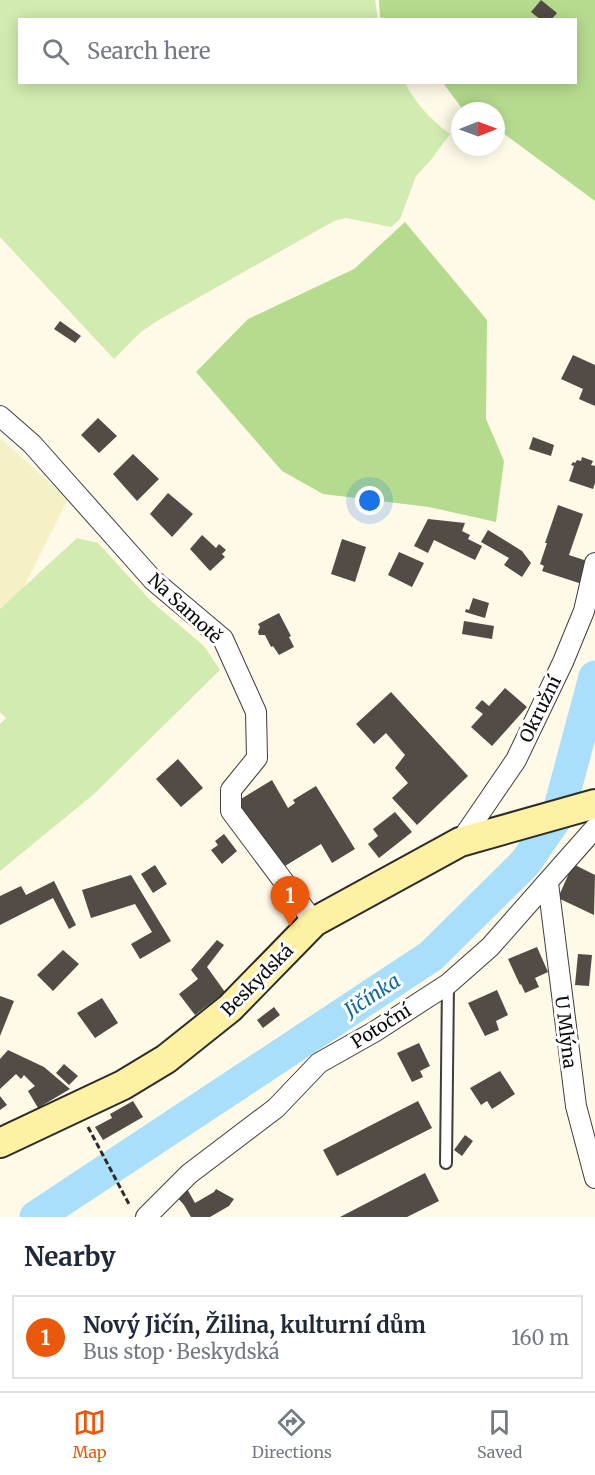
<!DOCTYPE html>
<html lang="en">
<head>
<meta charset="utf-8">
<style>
	:root { --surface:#fff; --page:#f6f6f7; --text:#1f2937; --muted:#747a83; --line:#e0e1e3; --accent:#ea580c }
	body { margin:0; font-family:Merriweather,serif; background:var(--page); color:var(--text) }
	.compass { position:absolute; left:451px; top:102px; width:54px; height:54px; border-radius:50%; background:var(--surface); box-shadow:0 3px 15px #0003; rotate:89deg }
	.you { position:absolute; left:370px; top:501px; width:21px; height:21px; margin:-15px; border:4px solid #fff; border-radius:50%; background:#1a73e8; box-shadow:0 0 0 9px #1a73e833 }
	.badge { display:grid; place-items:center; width:39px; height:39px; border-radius:50%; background:var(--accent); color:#fff; font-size:20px; font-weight:700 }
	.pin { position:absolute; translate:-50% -50px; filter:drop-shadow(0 2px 3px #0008) }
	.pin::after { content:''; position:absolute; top:32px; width:21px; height:18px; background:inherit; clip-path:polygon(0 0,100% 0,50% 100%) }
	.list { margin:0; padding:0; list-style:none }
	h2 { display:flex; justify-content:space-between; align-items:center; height:78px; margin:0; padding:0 24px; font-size:26px }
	h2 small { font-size:20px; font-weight:400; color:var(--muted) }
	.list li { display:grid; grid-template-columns:39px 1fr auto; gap:18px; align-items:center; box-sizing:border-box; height:84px; margin:0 12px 12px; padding:0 12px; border:2px solid var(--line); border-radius:0px }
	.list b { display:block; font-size:22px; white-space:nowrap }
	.list p { margin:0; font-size:20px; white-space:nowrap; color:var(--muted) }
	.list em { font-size:20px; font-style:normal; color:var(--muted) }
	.icon { flex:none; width:33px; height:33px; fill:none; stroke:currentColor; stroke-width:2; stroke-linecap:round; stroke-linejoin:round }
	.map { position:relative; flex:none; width:595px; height:1217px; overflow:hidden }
	.search { position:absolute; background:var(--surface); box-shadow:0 3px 15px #0003; left:18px; right:18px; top:18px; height:66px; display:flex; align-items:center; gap:15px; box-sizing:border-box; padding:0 21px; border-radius:0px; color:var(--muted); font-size:22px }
	.sheet { height:174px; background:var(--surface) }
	nav { display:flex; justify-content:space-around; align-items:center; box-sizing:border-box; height:84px; border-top:2px solid var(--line); background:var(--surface); font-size:16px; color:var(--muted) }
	nav a { display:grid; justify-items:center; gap:3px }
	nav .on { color:var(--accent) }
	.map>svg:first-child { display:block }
	.farmland { fill:#f6f0c6 }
	.green { fill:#d1ebb0 }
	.forest { fill:#b5dc8e }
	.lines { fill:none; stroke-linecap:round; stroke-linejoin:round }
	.river { stroke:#a9dffa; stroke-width:33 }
	.building { fill:#534b46 }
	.lane-casing { stroke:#3d3d3d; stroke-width:14 }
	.street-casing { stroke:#3d3d3d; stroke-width:22 }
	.secondary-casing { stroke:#2c2c2c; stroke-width:32 }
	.path { stroke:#2c2c2c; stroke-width:3; stroke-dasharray:6 3; stroke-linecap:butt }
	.lane { stroke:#fff; stroke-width:10 }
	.street { stroke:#fff; stroke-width:20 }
	.secondary { stroke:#fff1a3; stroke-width:28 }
	.labels { text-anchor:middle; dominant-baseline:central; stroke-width:6; stroke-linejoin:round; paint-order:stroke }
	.street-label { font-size:18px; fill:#0a0a0a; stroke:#fff }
	.water-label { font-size:20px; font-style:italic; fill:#0e68a2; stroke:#fff }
</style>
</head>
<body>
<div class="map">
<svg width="595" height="1217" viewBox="0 0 595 1217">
	<rect width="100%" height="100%" fill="#fff9e8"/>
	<path class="farmland" d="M0 438 68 499 23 589 0 609Z"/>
	<path class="green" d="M0 0H375L378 19 20 20V82L405 83C416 104 431 120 450 134L430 161 416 176 400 219 391 227 346 218 334 221 157 321 141 332 114 359 0 237Z
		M77 538 98 543 152 602 204 646 220 670 94 794 0 871V724L6 718 0 712V609Z"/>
	<path class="forest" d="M379 0H595V201L496 128V111H464L443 83 576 82V20L386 19 380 17Z
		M405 222 487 320 486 419 504 461 496 522 429 507 323 494 282 471 196 372 248 319 354 269Z"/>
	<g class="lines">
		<path class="river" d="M36 1217 431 956 525 863 558 815 595 677"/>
	</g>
	<path class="building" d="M541 0 557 13 551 20H541L531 12Z
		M60 321 81 336 75 343 54 329Z
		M573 355 595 365V406L579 399 583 389 561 379Z
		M98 418 117 436 99 453 81 435Z
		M533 437 554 445 551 456 529 449Z
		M133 454 159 479 137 501 113 474Z
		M582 457 593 461 591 465 595 466V483L593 489 569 481 574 466 571 465 573 462 575 463 577 460 581 461Z
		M168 493 193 514 172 537 150 514Z
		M558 505 583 514 569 555 590 562 582 584 542 571 544 566 540 564 547 543H545Z
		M428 519 465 523 462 531 470 535 468 539 482 546 475 560 434 540 428 553 414 546Z
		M488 530 522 551 531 563 522 577 504 565 509 558 481 542Z
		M202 535 216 548 219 544 226 550 222 554 225 557 210 571 190 549Z
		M342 539 366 547 355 582 331 574Z
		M399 552 424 563 412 587 388 575Z
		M473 598 489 603 485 618 465 612 466 609 469 610Z
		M279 613 291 636 289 637 294 647 279 655 273 646 271 647 265 635H259L258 632 260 627 258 624Z
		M464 621 494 626 492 639 462 634Z
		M505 688 527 707 492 746 471 727 483 714 475 708 482 700 489 706Z
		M391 692 468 776 417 825 392 798 408 783 395 768 405 755 386 733 374 744 356 724Z
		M178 759 203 788 181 807 156 779Z
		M272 780 288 808 295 803 293 800 316 786 355 849 332 863 321 844 280 869 236 802Z
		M395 812 412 832 379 858 368 844 378 836 373 829Z
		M224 834 237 851 222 864 211 850 218 845 215 841Z
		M573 864 595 875 594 915 558 898Z
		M155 865 167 884 153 893 141 874Z
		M131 875 171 941 140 959 131 944 152 932 135 904 91 918 82 890Z
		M54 881 76 925 69 929 53 898 0 925V896L21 886 26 895Z
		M217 940 224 945 207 967 225 992 195 1015 179 994 198 979 191 970Z
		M537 947 548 972 535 978 539 987 525 993 521 984 520 985 508 959Z
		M63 950 79 964 53 991 37 975Z
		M578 954 592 955 589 986 575 985Z
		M497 990 508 1015 496 1021 499 1030 485 1036 468 1003Z
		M0 996 14 1001 0 1036Z
		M102 998 118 1023 95 1038 77 1013Z
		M274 1007 280 1015 263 1028 257 1020Z
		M419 1043 430 1066 420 1071 423 1077 412 1082 397 1053Z
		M8 1050 44 1067 70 1089 38 1108 28 1091 35 1086 24 1075 21 1079 16 1074 0 1089V1059Z
		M64 1064 78 1076 69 1085 56 1073Z
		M500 1071 515 1094 492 1109 487 1101 481 1105 470 1088Z
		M0 1096 7 1105 0 1110Z
		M133 1101 143 1117 103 1140 95 1127 112 1118 110 1114Z
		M418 1101 432 1128 337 1176 323 1150Z
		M465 1135 473 1141 462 1156 454 1150Z
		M425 1173 439 1201 407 1217H340Z
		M186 1187 195 1203 214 1192 216 1189 234 1199 229 1206 210 1217H191L184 1205 176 1196Z"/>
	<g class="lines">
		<defs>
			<path id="lane" d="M446 1163 448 984"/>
			<path id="street" d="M0 416 32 444 153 580 223 639 256 712 257 758 231 790V811L314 922
				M460 842 516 760 563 662 584 611 595 563
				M548 883 576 1106 595 1178
				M146 1217 189 1174 276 1108 319 1063 374 1032 448 984 490 947 595 828"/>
			<path id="secondary" d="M0 1143 123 1085 166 1059 230 1008 314 922 460 842 595 804"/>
		</defs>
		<use href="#lane" class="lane-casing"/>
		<use href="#street" class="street-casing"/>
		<use href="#secondary" class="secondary-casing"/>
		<path class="path" d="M88 1127 130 1206"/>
		<use href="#lane" class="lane"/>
		<use href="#street" class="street"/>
		<use href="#secondary" class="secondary"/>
	</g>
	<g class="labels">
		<g class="street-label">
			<text transform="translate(185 608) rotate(43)">Na Samotě</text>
			<text transform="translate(540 709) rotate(-64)">Okružní</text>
			<text transform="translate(257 980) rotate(-45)">Beskydská</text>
			<text transform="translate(381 1026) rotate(-32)">Potoční</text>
			<text transform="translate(566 1032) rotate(83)">U Mlýna</text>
		</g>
		<g class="water-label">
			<text transform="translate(372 995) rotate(-33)">Jičínka</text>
		</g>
	</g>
</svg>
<svg class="compass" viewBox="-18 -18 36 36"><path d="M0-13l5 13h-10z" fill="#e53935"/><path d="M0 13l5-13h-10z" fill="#747a83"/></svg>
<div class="you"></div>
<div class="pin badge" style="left:290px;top:926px">1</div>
<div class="search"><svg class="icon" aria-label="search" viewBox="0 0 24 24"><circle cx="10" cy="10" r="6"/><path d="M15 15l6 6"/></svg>Search here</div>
</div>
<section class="sheet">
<h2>Nearby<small></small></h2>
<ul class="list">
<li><span class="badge">1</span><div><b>Nový Jičín, Žilina, kulturní dům</b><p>Bus stop · Beskydská</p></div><em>160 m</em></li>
</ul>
</section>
<nav>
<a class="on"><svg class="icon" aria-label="map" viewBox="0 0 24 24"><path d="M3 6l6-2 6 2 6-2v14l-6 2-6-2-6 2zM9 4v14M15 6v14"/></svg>Map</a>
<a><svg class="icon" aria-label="directions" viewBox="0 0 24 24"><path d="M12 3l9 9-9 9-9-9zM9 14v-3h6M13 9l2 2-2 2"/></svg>Directions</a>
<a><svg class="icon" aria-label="saved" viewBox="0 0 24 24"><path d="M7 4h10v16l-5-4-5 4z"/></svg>Saved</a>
</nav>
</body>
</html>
